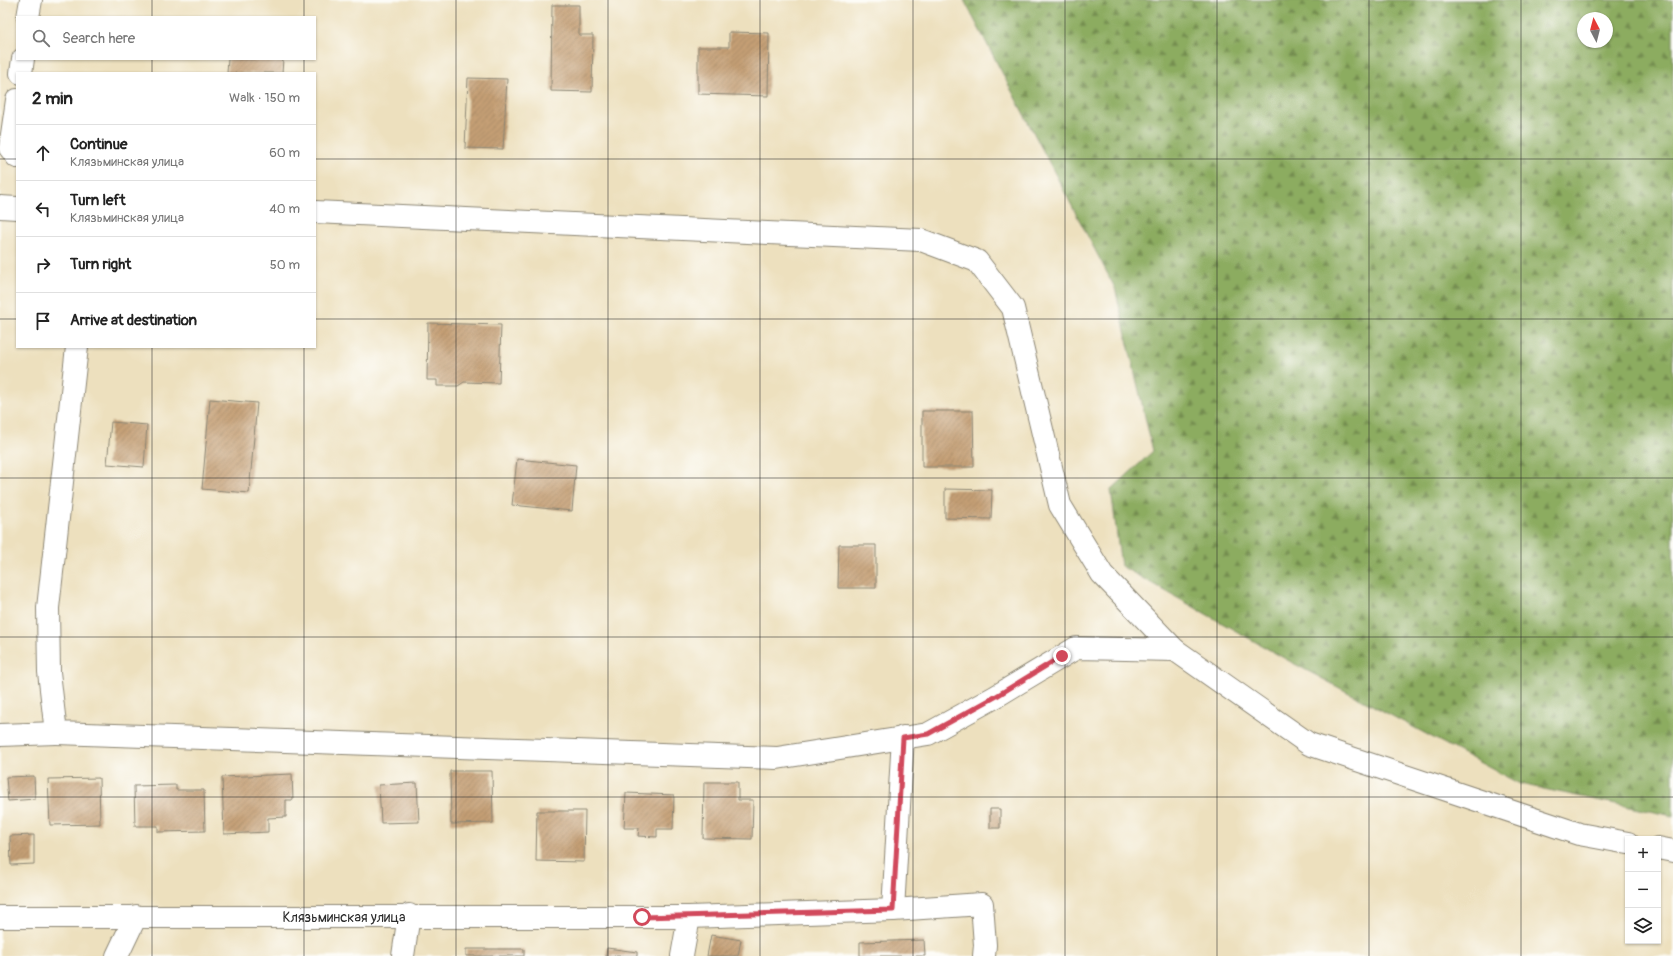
<!DOCTYPE html>
<html lang="en">
<head>
<meta charset="utf-8">
<style>
	:root { --surface:#fff; --page:#f6f6f6; --text:#222; --muted:#767676; --line:#e0e0e0 }
	body { margin:0; font-family:Pangolin,sans-serif; background:var(--page); color:var(--text) }
	.controls { position:absolute; right:12px; bottom:12px; display:grid; overflow:hidden; border-radius:0px; box-shadow:0 1px 3px #0004 }
	.controls button { width:36px; height:36px; display:grid; place-items:center; padding:0; border:0; border-bottom:1px solid var(--line); background:var(--surface); color:var(--text); font:20px sans-serif }
	.compass { position:absolute; left:1577px; top:12px; width:36px; height:36px; border-radius:50%; background:var(--surface); box-shadow:0 1px 3px #0004; rotate:353deg }
	.stop { position:absolute; width:12px; height:12px; margin:-9px; border:3px solid #d1495b; border-radius:50%; background:#fff }
	.stop.end { background:#d1495b; border-color:#fff; box-shadow:0 1px 4px #0008 }
	.list { margin:0; padding:0; list-style:none }
	h2 { display:flex; justify-content:space-between; align-items:center; height:52px; margin:0; padding:0 16px; font-size:17px }
	h2 small { font-size:13px; font-weight:400; color:var(--muted) }
	.list li { display:grid; grid-template-columns:26px 1fr auto; gap:12px; align-items:center; box-sizing:border-box; height:56px; padding:0 16px; border-top:1px solid var(--line) }
	.list b { display:block; font-size:15px; white-space:nowrap }
	.list p { margin:0; font-size:13px; white-space:nowrap; color:var(--muted) }
	.list em { font-size:13px; font-style:normal; color:var(--muted) }
	.icon { flex:none; width:22px; height:22px; fill:none; stroke:currentColor; stroke-width:2; stroke-linecap:round; stroke-linejoin:round }
	.map { position:relative; flex:none; width:1673px; height:956px; overflow:hidden }
	.search { position:absolute; background:var(--surface); box-shadow:0 1px 3px #0004; left:16px; top:16px; width:300px; height:44px; display:flex; align-items:center; gap:10px; box-sizing:border-box; padding:0 14px; border-radius:0px; color:var(--muted); font-size:15px }
	.panel { position:absolute; background:var(--surface); box-shadow:0 1px 3px #0004; left:16px; top:72px; width:300px; height:276px; border-radius:0px }
	.map>svg:first-child { display:block }
	.forest { fill:url(#forest-firs); stroke:#5c6c46; fill-rule:evenodd }
	.building { fill:url(#building-hatch) }
	.lines { fill:none; stroke-linecap:round; stroke-linejoin:round }
	.minor-casing { stroke:#8c8674; stroke-width:24 }
	.minor { stroke:#fff; stroke-width:22 }
	.route { stroke:#d1495b; stroke-width:5 }
	.grid { fill:none; stroke:#2b2b2b; stroke-width:1; stroke-opacity:0.55 }
	.labels { text-anchor:middle; dominant-baseline:central; stroke-width:3; stroke-linejoin:round; paint-order:stroke }
	.street-label { font-size:14px; fill:#2b2b2b; stroke:#fdfcf7 }
</style>
</head>
<body>
<div class="map">
<svg width="1673" height="956" viewBox="0 0 1673 956">
	<defs>
		<pattern id="forest-firs" width="22" height="20" patternUnits="userSpaceOnUse"><rect width="22" height="20" fill="#8cac60"/><path d="M5 1l3.5 6h-7zM16 11l3.5 6h-7z" fill="#738c4f"/></pattern>
		<pattern id="building-hatch" width="6" height="6" patternUnits="userSpaceOnUse"><rect width="6" height="6" fill="#c49f75"/><path d="M-1 1l2-2M0 6l6-6M5 7l2-2" fill="none" stroke="#9f8260"/></pattern>
	</defs>
	<rect width="100%" height="100%" fill="#fdfcf7"/>
	<filter id="ink" filterUnits="userSpaceOnUse"><feTurbulence type="fractalNoise" baseFrequency=".025" numOctaves="2"/><feDisplacementMap in="SourceGraphic" scale="8" xChannelSelector="R" yChannelSelector="G"/><feConvolveMatrix kernelMatrix="1 2 1 2 8 2 1 2 1" color-interpolation-filters="sRGB"/></filter>
	<filter id="wash" filterUnits="userSpaceOnUse"><feTurbulence type="fractalNoise" baseFrequency=".012" numOctaves="4" result="noise"/><feDisplacementMap in="SourceGraphic" scale="16" xChannelSelector="R" yChannelSelector="G"/><feGaussianBlur stdDeviation="0.9" result="paint"/><feColorMatrix in="noise" values="0 0 0 0 0 0 0 0 0 0 0 0 0 0 0 0 0 1.4 0 .05"/><feComposite in="paint" operator="in"/></filter>
	<g filter="url(#wash)">
		<rect width="100%" height="100%" fill="#ede0be"/>
		<path class="forest" d="M964 0H1673V816L1520 784 1291 662 1121 566 1111 490 1153 451 1115 288ZM1583 18H1607V42H1583Z"/>
		<g id="blocks">
			<path class="building" d="M552 5H579V35H593L592 92 551 91Z
				M729 32 769 33 768 96 698 94V47H729Z
				M228 59H283L282 73H227Z
				M468 78 507 79 503 149 465 148Z
				M428 323 501 325 499 383 464 382 458 386H437V380H427Z
				M210 399 257 403 249 493 202 489Z
				M922 411H973L974 467H922Z
				M111 422 147 425 144 467 107 464Z
				M517 459 576 465 572 511 512 505Z
				M945 489 992 490 991 519 945 518Z
				M839 545H876V588H838Z
				M450 771H492L493 823 451 824Z
				M292 774 293 800H286V817L268 818V832L224 834 222 777Z
				M34 776 35 799 8 801 6 777Z
				M99 778 100 824 50 825 48 779Z
				M704 782H738V800H753L752 839 703 838Z
				M417 783 419 822 381 823 379 785Z
				M176 785V790H204L205 831 158 832V826H135L134 786Z
				M626 793 674 795 673 829H657V837L638 836 639 828H624Z
				M990 809H1000V828H990Z
				M537 811H585L584 862 536 861Z
				M34 835V864L11 865 10 836Z
				M711 935 741 940 738 956H707Z
				M924 940 925 956H860V942Z
				M607 948 637 952V956H606Z
				M466 949H524V956H466Z"/>
		</g>
	</g>
	<g filter="url(#ink)">
		<use href="#blocks" fill-opacity="0" stroke="#8c8674" stroke-width="1"/>
		<g class="lines">
			<defs>
				<g id="minor">
					<path d="M28 17 31 0"/>
					<path d="M21 73 23 59"/>
					<path d="M17 100 10 148 17 157"/>
					<path d="M0 207 17 208"/>
					<path d="M315 212 921 240 977 261 1013 308 1060 505 1102 574 1175 650"/>
					<path d="M77 347 48 608 49 672 56 733 777 758 928 734 995 697 1076 648 1175 650 1309 744 1579 834 1628 843"/>
					<path d="M0 735 56 733"/>
					<path d="M1658 848 1673 851"/>
					<path d="M893 910 982 904 985 945 984 956"/>
					<path id="s1" d="M0 917H689L893 910 903 737"/>
					<path d="M117 956 136 916"/>
					<path d="M403 956 409 915"/>
					<path d="M682 956 689 917"/>
				</g>
			</defs>
			<use href="#minor" class="minor-casing"/>
			<use href="#minor" class="minor"/>
		</g>
	</g>
	<g class="lines" filter="url(#ink)">
		<path class="route" d="M642 917 893 910 903 738 928 734 995 697 1062 656"/>
	</g>
	<path class="grid" d="M152 0V17M304 0V17M456 0V956M608 0V956M760 0V956M913 0V956M1065 0V956M1217 0V956M1369 0V956M1521 0V956M152 59V73M304 59V73M0 159H17M315 159H1673M0 319H17M315 319H1673M152 347V956M304 347V956M0 478H1673M0 637H1673M0 797H1673"/>
	<g class="labels">
		<g class="street-label">
			<text stroke="none"><textPath href="#s1" startOffset="344">Клязьминская улица</textPath></text>
		</g>
	</g>
</svg>
<div class="controls">
<button>+</button>
<button>−</button>
<button><svg class="icon" aria-label="layers" viewBox="0 0 24 24"><path d="M12 4l9 5-9 5-9-5zM3 14l9 5 9-5"/></svg></button>
</div>
<svg class="compass" viewBox="-18 -18 36 36"><path d="M0-13l5 13h-10z" fill="#e53935"/><path d="M0 13l5-13h-10z" fill="#767676"/></svg>
<div class="stop" style="left:642px;top:917px"></div>
<div class="stop end" style="left:1062px;top:656px"></div>
<div class="search"><svg class="icon" aria-label="search" viewBox="0 0 24 24"><circle cx="10" cy="10" r="6"/><path d="M15 15l6 6"/></svg>Search here</div>
<section class="panel">
<h2>2 min<small>Walk · 150 m</small></h2>
<ul class="list">
<li><svg class="icon" aria-label="ahead" viewBox="0 0 24 24"><path d="M12 20V5M6 11l6-6 6 6"/></svg><div><b>Continue</b><p>Клязьминская улица</p></div><em>60 m</em></li>
<li><svg class="icon" aria-label="left" viewBox="0 0 24 24"><path d="M17 20v-9H6M10 6l-5 5 5 5"/></svg><div><b>Turn left</b><p>Клязьминская улица</p></div><em>40 m</em></li>
<li><svg class="icon" aria-label="right" viewBox="0 0 24 24"><path d="M7 20v-9h11M14 6l5 5-5 5"/></svg><div><b>Turn right</b></div><em>50 m</em></li>
<li><svg class="icon" aria-label="arrive" viewBox="0 0 24 24"><path d="M6 21V4h12l-3 4 3 4H6"/></svg><div><b>Arrive at destination</b></div></li>
</ul>
</section>
</div>
</body>
</html>
